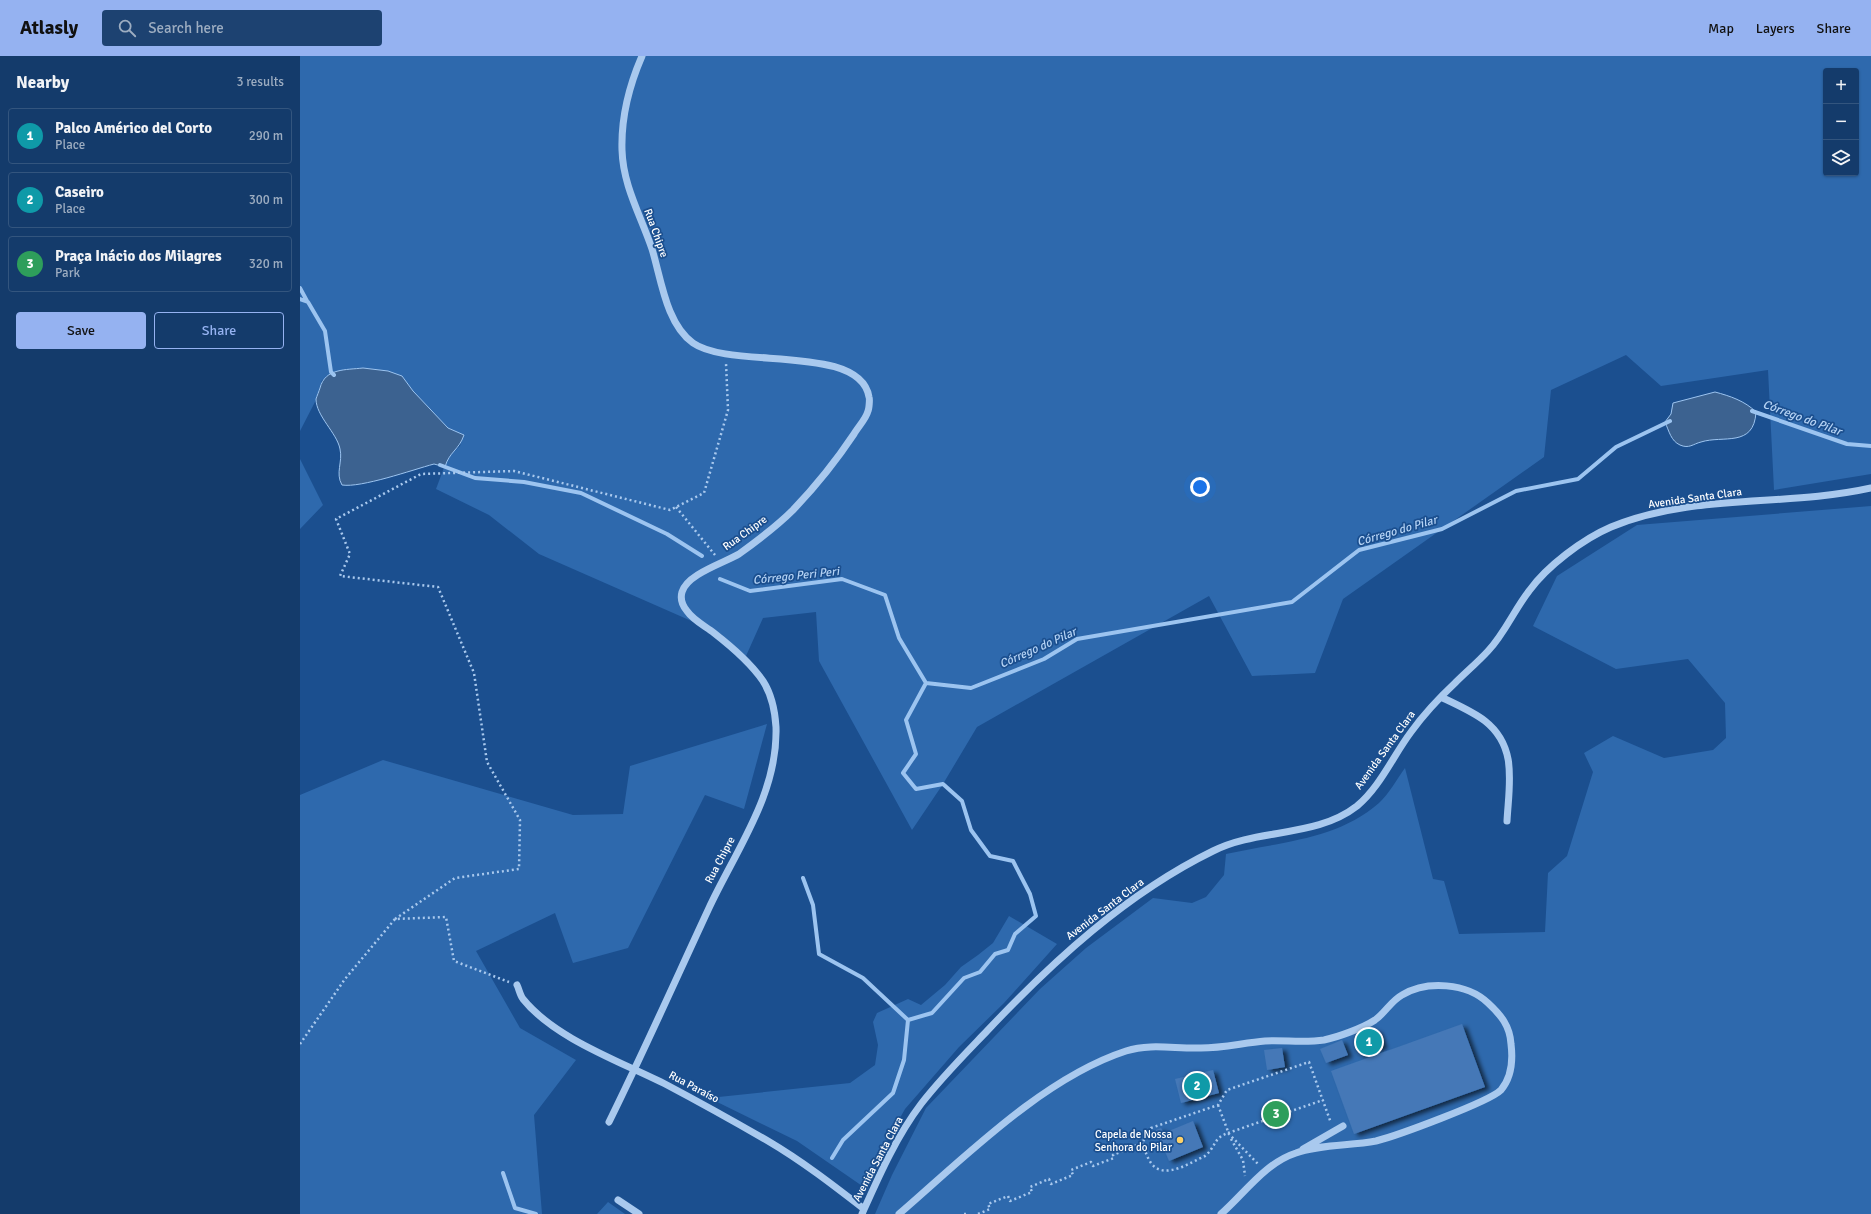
<!DOCTYPE html>
<html lang="en">
<head>
<meta charset="utf-8">
<style>
	:root { --surface:#143b6b; --page:#1d4271; --text:#f1f3f6; --muted:#9dadc1; --line:#33557e; --accent:#95b2f1 }
	body { margin:0; font-family:Signika,sans-serif; background:var(--page); color:var(--text) }
	.controls { position:absolute; right:12px; top:12px; display:grid; overflow:hidden; border-radius:4px; box-shadow:0 1px 3px #0004 }
	.controls button { width:36px; height:36px; display:grid; place-items:center; padding:0; border:0; border-bottom:1px solid var(--line); background:var(--surface); color:var(--text); font:20px sans-serif }
	.you { position:absolute; left:900px; top:431px; width:14px; height:14px; margin:-10px; border:3px solid #fff; border-radius:50%; background:#1a73e8; box-shadow:0 0 0 6px #1a73e833 }
	.badge { display:grid; place-items:center; width:26px; height:26px; border-radius:50%; background:var(--accent); color:#fff; font-size:13px; font-weight:700 }
	.pin { position:absolute; translate:-50% -50%; border:2px solid #fff; box-shadow:0 1px 4px #0006 }
	.list { margin:0; padding:0; list-style:none }
	h2 { display:flex; justify-content:space-between; align-items:center; height:52px; margin:0; padding:0 16px; font-size:17px }
	h2 small { font-size:13px; font-weight:400; color:var(--muted) }
	.list li { display:grid; grid-template-columns:26px 1fr auto; gap:12px; align-items:center; box-sizing:border-box; height:56px; margin:0 8px 8px; padding:0 8px; border:1px solid var(--line); border-radius:4px }
	.list b { display:block; font-size:15px; white-space:nowrap }
	.list p { margin:0; font-size:13px; white-space:nowrap; color:var(--muted) }
	.list em { font-size:13px; font-style:normal; color:var(--muted) }
	.actions { display:flex; gap:8px; padding:12px 16px }
	.actions a { flex:1; padding:9px 0; border:1px solid var(--accent); border-radius:4px; text-align:center; font-size:14px; color:var(--accent) }
	.actions .main { background:var(--accent); color:#111 }
	.icon { flex:none; width:22px; height:22px; fill:none; stroke:currentColor; stroke-width:2; stroke-linecap:round; stroke-linejoin:round }
	.map { position:relative; flex:none; width:1571px; height:1158px; overflow:hidden }
	header { display:flex; align-items:center; gap:24px; box-sizing:border-box; height:56px; padding:0 20px; background:var(--accent); color:#111 }
	header strong { font-size:19px }
	nav { display:flex; gap:22px; margin-inline-start:auto; font-size:14px }
	.search { width:280px; height:36px; background:var(--page); display:flex; align-items:center; gap:10px; box-sizing:border-box; padding:0 14px; border-radius:4px; color:var(--muted); font-size:15px }
	main { display:flex }
	aside { flex:1; background:var(--surface) }
	.map>svg:first-child { display:block }
	.green { fill:#2e69ad; fill-rule:evenodd }
	.water { fill:#3c6290; stroke:#9cc4f0 }
	.lines { fill:none; stroke-linecap:round; stroke-linejoin:round }
	.stream { stroke:#9cc4f0; stroke-width:4 }
	.building { fill:#4478b7; filter:url(#shadow) }
	.path { stroke:#a9c9ee; stroke-width:2.5; stroke-dasharray:2 3; stroke-linecap:butt }
	.minor { stroke:#a9c9ee; stroke-width:7 }
	.poi-dot { fill:#ffd166; stroke:#1b4f8f; stroke-width:1.5 }
	.labels { text-anchor:middle; dominant-baseline:central; stroke-width:3.5; stroke-linejoin:round; paint-order:stroke }
	.street-label { font-size:11px; fill:#fff; stroke:#1b4f8f }
	.poi-label { font-size:11px; fill:#fff; stroke:#1b4f8f; text-anchor:end }
	.water-label { font-size:12px; font-style:italic; fill:#b5d3f5; stroke:#1b4f8f }
</style>
</head>
<body>
<header>
<strong>Atlasly</strong>
<div class="search"><svg class="icon" aria-label="search" viewBox="0 0 24 24"><circle cx="10" cy="10" r="6"/><path d="M15 15l6 6"/></svg>Search here</div>
<nav><a>Map</a><a>Layers</a><a>Share</a></nav>
</header>
<main>
<aside>
<h2>Nearby<small>3 results</small></h2>
<ul class="list">
<li><span class="badge" style="background:#0f9aa8">1</span><div><b>Palco Américo del Corto</b><p>Place</p></div><em>290 m</em></li>
<li><span class="badge" style="background:#0f9aa8">2</span><div><b>Caseiro</b><p>Place</p></div><em>300 m</em></li>
<li><span class="badge" style="background:#2e9e5b">3</span><div><b>Praça Inácio dos Milagres</b><p>Park</p></div><em>320 m</em></li>
</ul>
<div class="actions"><a class="main">Save</a><a>Share</a></div>
</aside>
<div class="map">
<svg width="1571" height="1158" viewBox="0 0 1571 1158">
	<defs>
		<filter id="shadow"><feDropShadow dx="4.5" dy="2.5" stdDeviation="2" flood-color="#0009"/></filter>
	</defs>
	<rect width="100%" height="100%" fill="#1b4f8f"/>
	<path class="green" d="M0 0H1571V418L1474 434 1468 314 1361 330 1326 299 1251 334 1244 401 1043 543 1015 617 952 620 909 540 677 671 643 728 612 774 519 605 516 556 463 562 446 600 421 578 239 498 189 459 136 433 148 401 160 390 163 379 148 372 113 335 102 320 88 315 63 312 22 324 16 344 0 375ZM1526 15H1556V117H1526Z
		M0 403 23 449 0 473Z
		M1571 450V1158H575L592 1119 626 1052 740 933 786 892 853 842 892 847 906 841 924 819 926 798C979 786 1037 784 1079 747 1089 738 1097 723 1105 712L1133 823 1144 825 1159 878 1245 876 1248 817 1267 800 1293 716 1284 697 1313 680 1364 702 1413 694 1426 682 1425 647 1388 603 1316 613 1233 570 1257 520 1337 469Z
		M467 668 444 753 405 739 328 892 273 907 255 857 176 895 220 972 276 1004 234 1059 242 1158H0V739L83 704 273 759 323 758 330 710Z
		M709 860 757 888 704 947 659 991 605 1053 578 1101 568 1134 497 1085 409 1042 550 1027 575 1009 578 989 573 966 577 957 608 943 621 949 645 929 661 911 678 899 693 887Z
		M308 1146 325 1158H297Z"/>
	<path class="water" d="M63 312 88 315 102 320 113 335 148 372 164 379C159 394 149 396 145 411L134 408C112 414 61 432 42 429 35 417 43 406 40 393 37 377 16 360 16 343 17 340 19 335 20 332 25 312 46 314 63 312Z
		M1415 336C1430 340 1445 345 1456 356 1454 392 1423 379 1401 386 1393 388 1389 393 1380 389 1371 385 1369 375 1365 366L1371 358 1373 347Z"/>
	<g class="lines">
		<path class="stream" d="M0 232 7 245
			M0 243 8 246 25 275 31 316 34 319
			M1452 355 1547 388 1571 390
			M140 409 175 422 224 426 281 437 367 478 402 500
			M420 523 450 535 542 523 585 539 599 582 626 627 606 664 616 698 603 717 616 733 643 728 662 745 671 774 690 800 713 805 730 838 736 860 715 878 708 894 695 898 680 916 664 922 632 957 608 964
			M626 627 671 632 744 603 777 583 992 546 1059 494 1142 473 1216 435 1278 423 1316 391 1370 365
			M503 822 513 849 519 898 563 922 608 964 604 1004 593 1037 543 1084 532 1102
			M203 1117 215 1152 236 1158"/>
	</g>
	<path class="building" d="M1162 968 1185 1031 1054 1078 1031 1015Z
		M1077 974 1083 990 1061 999 1055 982Z
		M1042 984 1048 999 1026 1007 1020 993Z
		M982 992 985 1011 967 1014 964 994Z
		M913 1014 919 1037 881 1047 875 1023Z
		M893 1065 903 1091 869 1105 856 1074 861 1072 864 1077Z"/>
	<g class="lines">
		<path class="path" d="M376 451 415 499
			M95 863 155 822 219 813 220 764 187 706 174 617 138 531 40 520 50 498 36 463 121 418 214 415 370 454 404 437 428 354 426 307
			M0 988 45 923 95 863 146 861 154 905 209 926
			M918 1049 929 1078
			M928 1077 1023 1044
			M931 1083 943 1104 945 1120
			M842 1087C845 1094 847 1101 851 1107 864 1125 891 1106 905 1100 916 1091 913 1082 928 1077L958 1108
			M664 1158H667
			M678 1158 690 1153 688 1148 708 1140 710 1145 732 1136 730 1131 749 1123 751 1128 773 1119 771 1114 791 1106 793 1110 814 1102 813 1099 842 1087 851 1072 918 1049 927 1034 1009 1006 1031 1067"/>
		<path class="minor" d="M1141 641C1155 648 1172 655 1185 665 1218 691 1209 728 1207 765
			M217 929C219 933 220 939 223 943 255 983 322 1006 367 1029 401 1047 435 1066 468 1085 502 1105 533 1129 564 1153
			M309 1066C344 995 376 923 409 852 436 794 478 738 476 671 475 655 472 639 463 625 450 606 432 591 414 577 405 570 393 564 387 555 382 549 380 543 382 536 387 518 424 507 439 498 457 485 477 470 493 454 515 431 536 405 554 378 558 371 566 363 568 355 569 353 570 342 569 341 560 287 431 314 393 287 366 268 361 222 352 193 341 160 323 130 322 94 321 61 329 30 342 0
			M1003 1093 1043 1070
			M318 1144 339 1158
			M562 1158C579 1120 596 1081 621 1048 641 1022 665 998 687 975 753 905 827 837 913 795 958 772 1016 782 1057 750 1080 731 1093 700 1111 676 1124 658 1139 642 1155 627 1166 616 1178 606 1188 595 1205 577 1214 554 1229 535 1247 510 1283 483 1311 471 1393 437 1486 451 1571 432
			M599 1158C664 1102 743 1022 826 995 851 987 875 993 901 992 922 992 943 987 965 985 985 984 1005 987 1024 984 1038 981 1063 972 1075 964 1085 957 1091 945 1102 939 1127 924 1167 927 1188 947 1201 959 1210 970 1211 988 1213 1004 1212 1021 1201 1034 1189 1046 1096 1080 1076 1085 1050 1090 1021 1088 996 1097 965 1107 945 1137 921 1158"/>
	</g>
	<circle class="poi-dot" cx="880" cy="1084" r="4"/>
	<g class="labels">
		<g class="street-label">
			<text transform="translate(356 177) rotate(70)">Rua Chipre</text>
			<text transform="translate(1395 442) rotate(-8)">Avenida Santa Clara</text>
			<text transform="translate(445 477) rotate(-36)">Rua Chipre</text>
			<text transform="translate(1085 694) rotate(-54)">Avenida Santa Clara</text>
			<text transform="translate(420 804) rotate(-62)">Rua Chipre</text>
			<text transform="translate(805 853) rotate(-37)">Avenida Santa Clara</text>
			<text transform="translate(394 1031) rotate(28)">Rua Paraíso</text>
			<text transform="translate(578 1103) rotate(-62)">Avenida Santa Clara</text>
		</g>
		<g class="poi-label">
			<text x="872" y="1078">Capela de Nossa<tspan x="872" dy="13">Senhora do Pilar</tspan></text>
		</g>
		<g class="water-label">
			<text transform="translate(1502 362) rotate(20)">Córrego do Pilar</text>
			<text transform="translate(1097 475) rotate(-16)">Córrego do Pilar</text>
			<text transform="translate(496 520) rotate(-6)">Córrego Peri Peri</text>
			<text transform="translate(738 592) rotate(-24)">Córrego do Pilar</text>
		</g>
	</g>
</svg>
<div class="controls">
<button>+</button>
<button>−</button>
<button><svg class="icon" aria-label="layers" viewBox="0 0 24 24"><path d="M12 4l9 5-9 5-9-5zM3 14l9 5 9-5"/></svg></button>
</div>
<div class="you"></div>
<div class="pin badge" style="left:1069px;top:986px;background:#0f9aa8">1</div>
<div class="pin badge" style="left:897px;top:1030px;background:#0f9aa8">2</div>
<div class="pin badge" style="left:976px;top:1058px;background:#2e9e5b">3</div>
</div>
</main>
</body>
</html>
